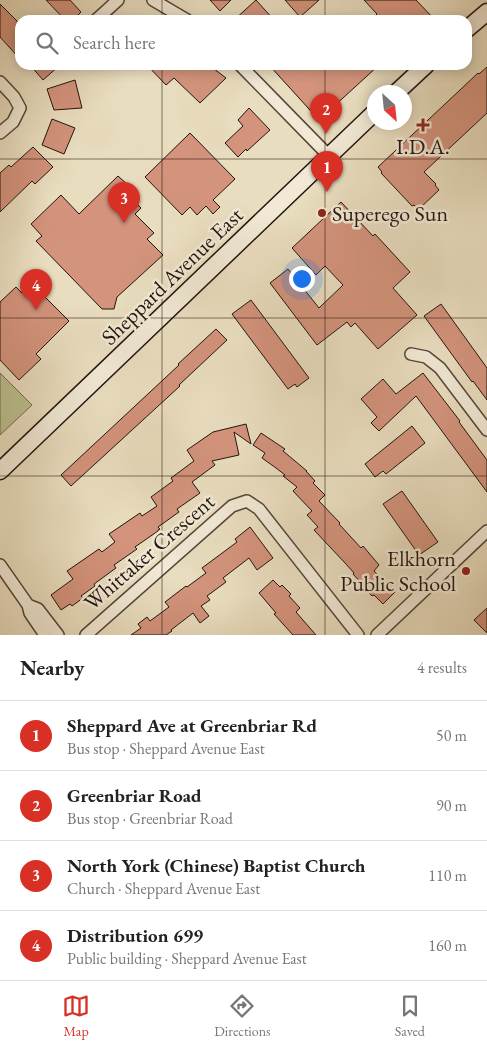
<!DOCTYPE html>
<html lang="en">
<head>
<meta charset="utf-8">
<style>
	:root { --surface:#fff; --page:#f6f6f6; --text:#222; --muted:#767676; --line:#e0e0e0; --accent:#d93025 }
	body { margin:0; font-family:"EB Garamond",serif; background:var(--page); color:var(--text) }
	.compass { position:absolute; left:367px; top:85px; width:45px; height:45px; border-radius:50%; background:var(--surface); box-shadow:0 2px 12px #0003; rotate:153deg }
	.you { position:absolute; left:301px; top:278px; width:18px; height:18px; margin:-12px; border:4px solid #fff; border-radius:50%; background:#1a73e8; box-shadow:0 0 0 8px #1a73e833 }
	.badge { display:grid; place-items:center; width:32px; height:32px; border-radius:50%; background:var(--accent); color:#fff; font-size:16px; font-weight:700 }
	.pin { position:absolute; translate:-50% -41px; filter:drop-shadow(0 1px 2px #0008) }
	.pin::after { content:''; position:absolute; top:26px; width:18px; height:15px; background:inherit; clip-path:polygon(0 0,100% 0,50% 100%) }
	.list { margin:0; padding:0; list-style:none }
	h2 { display:flex; justify-content:space-between; align-items:center; height:65px; margin:0; padding:0 20px; font-size:21px }
	h2 small { font-size:16px; font-weight:400; color:var(--muted) }
	.list li { display:grid; grid-template-columns:32px 1fr auto; gap:15px; align-items:center; box-sizing:border-box; height:70px; padding:0 20px; border-top:1px solid var(--line) }
	.list b { display:block; font-size:19px; white-space:nowrap }
	.list p { margin:0; font-size:16px; white-space:nowrap; color:var(--muted) }
	.list em { font-size:16px; font-style:normal; color:var(--muted) }
	.icon { flex:none; width:28px; height:28px; fill:none; stroke:currentColor; stroke-width:2; stroke-linecap:round; stroke-linejoin:round }
	.map { position:relative; flex:none; width:487px; height:635px; overflow:hidden }
	.search { position:absolute; background:var(--surface); box-shadow:0 2px 12px #0003; left:15px; right:15px; top:15px; height:55px; display:flex; align-items:center; gap:12px; box-sizing:border-box; padding:0 18px; border-radius:15px; color:var(--muted); font-size:19px }
	.sheet { height:345px; background:var(--surface) }
	nav { display:flex; justify-content:space-around; align-items:center; box-sizing:border-box; height:70px; border-top:1px solid var(--line); background:var(--surface); font-size:14px; color:var(--muted) }
	nav a { display:grid; justify-items:center; gap:2px }
	nav .on { color:var(--accent) }
	.map>svg:first-child { display:block }
	.green { fill:#bcbf8e; stroke:#6f6a4e }
	.building { fill:#d3937c; stroke:#22140d }
	.lines { fill:none; stroke-linecap:round; stroke-linejoin:round }
	.minor-casing { stroke:#54463a; stroke-width:14 }
	.secondary-casing { stroke:#22140d; stroke-width:19 }
	.minor { stroke:#f1e9d5; stroke-width:11 }
	.secondary { stroke:#f1e9d5; stroke-width:16 }
	.grid { fill:none; stroke:#22140d; stroke-width:1; stroke-opacity:0.55 }
	.poi-dot { fill:#8f2418; stroke:#f1e9d5; stroke-width:2 }
	.labels { text-anchor:middle; dominant-baseline:central; stroke-width:5; stroke-linejoin:round; paint-order:stroke }
	.poi-label { font-size:22px; fill:#22140d; stroke:#f1e9d5 }
	.street-label { font-size:22px; fill:#22140d; stroke:#f1e9d5 }
</style>
</head>
<body>
<div class="map">
<svg width="487" height="635" viewBox="0 0 487 635">
	<rect width="100%" height="100%" fill="#e9ddbf"/>
	<filter id="stains"><feTurbulence type="fractalNoise" baseFrequency=".004" numOctaves="4"/><feColorMatrix values="0 0 0 0 .2 0 0 0 0 .09 0 0 0 0 .02 0 0 0 .5 -.17"/></filter>
	<radialGradient id="worn" r=".72"><stop offset=".6" stop-color="#630" stop-opacity="0"/><stop offset="1" stop-color="#630" stop-opacity=".3"/></radialGradient>
	<path class="green" d="M0 373 32 405 0 435Z"/>
	<path class="building" d="M46 0H70L81 12 73 20H65Z
		M210 0H231L220 11Z
		M256 0 274 20H234Z
		M285 0H319L300 17Z
		M364 0H416L435 20H371L377 14Z
		M0 4 20 24V59L0 37Z
		M30 65H60L43 80Z
		M147 65H209L226 78 200 103 174 78 166 85Z
		M269 65H316L319 69 323 65H379L319 120Z
		M487 67V113L424 172 436 184 435 185 439 190 418 210 414 205 412 206 381 173 382 172 378 167 478 73 479 74Z
		M75 80 82 108 54 110 47 89Z
		M249 108 270 130 247 151 246 149 238 157 225 143 243 126 238 120Z
		M52 119 75 128 64 154 42 145Z
		M190 133 235 179 213 200 220 207 213 214 206 206 197 215 190 207 182 215 145 177Z
		M33 147 53 167 35 184 32 181 0 212V173L9 165 11 167Z
		M118 176 129 186 124 191 141 208 135 214 154 233 147 239 163 255 117 297 114 309H102L36 241 42 236 31 224 61 195 79 214Z
		M341 202 373 236 375 234 410 272 393 288 417 315 378 349 355 323 351 327 347 322 317 345 270 283 288 269 319 308 343 285 325 266 316 275 292 248Z
		M32 284 69 321 36 354 41 359 19 380 0 360V302L16 287 22 293Z
		M251 300 309 378 297 387 295 384 288 389 232 314Z
		M441 304 487 368V400L473 381 472 382 424 316Z
		M216 329 227 340 179 385 180 386 71 486 61 475 179 365 178 364Z
		M423 373 460 421 459 422 487 460V492L416 396 379 431 371 423 377 417 361 399 383 379 396 394Z
		M246 424 251 444 234 432 239 455 212 461 215 465 192 482 200 493 177 509 179 512 158 527 160 529 158 530V531L135 547 137 549 114 565 116 568 94 584 95 586 81 596 83 598 72 606 70 604 61 610 51 595 73 579 67 571 99 549 102 552 115 542 109 534 140 513 142 516 157 506 151 497 173 481 171 478 194 461 187 450 213 432Z
		M412 426 425 443 386 474 383 471 375 477 365 464Z
		M261 433 285 449 283 451 307 471H306L315 481 313 483 325 495 319 501 340 523 339 524 361 548 363 546 379 565 374 571 395 592 383 604 374 595 372 596 363 587 364 586 353 574 354 573 345 563 314 530 318 527 307 515 312 511 293 491 297 487 283 476 285 475 276 468 262 458 265 453 253 445Z
		M402 491 438 542 419 555 383 504Z
		M250 527 273 558 257 570 249 558 223 578 226 582 207 596 210 600 201 606 209 616 200 623 193 613 171 630 172 631 166 635H131L141 628 138 624 147 617 150 621 169 607 165 602 186 586 187 587 206 573 202 568 237 542 235 539Z
		M273 580 280 587 282 585 291 594 289 596 300 608 296 612 316 635H293L274 614 276 613 259 593Z
		M487 608V633L474 620Z"/>
	<g class="lines">
		<defs>
			<path id="minor" d="M153 0 187 20
				M96 20 118 0
				M240 65 329 156
				M0 82 14 97 20 108 13 122 0 133
				M411 354 426 357 440 368 487 430
				M0 565 28 605 30 613 45 635
				M28 605 38 609 58 635
				M86 635 232 506 247 501 259 509 358 635
				M377 635 487 531"/>
			<path id="secondary" d="M467 29 487 12
				M397 92 426 65
				M0 471 374 113"/>
		</defs>
		<use href="#minor" class="minor-casing"/>
		<use href="#secondary" class="secondary-casing"/>
		<use href="#minor" class="minor"/>
		<use href="#secondary" class="secondary"/>
	</g>
	<path class="grid" d="M162 0V20M325 0V20M162 65V635M325 65V635M0 159H487M0 318H487M0 476H487"/>
	<g class="poi-dot">
		<path d="M420.5 117.5h5v5h5v5h-5v5h-5v-5h-5v-5h5z"/>
		<circle cx="322" cy="213" r="5"/>
		<circle cx="466" cy="571" r="5"/>
	</g>
	<g class="labels">
		<g class="poi-label">
			<text x="423" y="146">I.D.A.</text>
			<text x="332" y="213" text-anchor="start">Superego Sun</text>
			<text x="456" y="558" text-anchor="end">Elkhorn<tspan x="456" dy="25">Public School</tspan></text>
		</g>
		<g class="street-label">
			<text transform="translate(172 276) rotate(-44)">Sheppard Avenue East</text>
			<text transform="translate(149 552) rotate(-41)">Whittaker Crescent</text>
		</g>
	</g>
	<rect width="100%" height="100%" filter="url(#stains)"/>
	<rect width="100%" height="100%" fill="url(#worn)"/>
</svg>
<svg class="compass" viewBox="-18 -18 36 36"><path d="M0-13l5 13h-10z" fill="#e53935"/><path d="M0 13l5-13h-10z" fill="#767676"/></svg>
<div class="you"></div>
<div class="pin badge" style="left:327px;top:192px">1</div>
<div class="pin badge" style="left:326px;top:134px">2</div>
<div class="pin badge" style="left:124px;top:223px">3</div>
<div class="pin badge" style="left:36px;top:310px">4</div>
<div class="search"><svg class="icon" aria-label="search" viewBox="0 0 24 24"><circle cx="10" cy="10" r="6"/><path d="M15 15l6 6"/></svg>Search here</div>
</div>
<section class="sheet">
<h2>Nearby<small>4 results</small></h2>
<ul class="list">
<li><span class="badge">1</span><div><b>Sheppard Ave at Greenbriar Rd</b><p>Bus stop · Sheppard Avenue East</p></div><em>50 m</em></li>
<li><span class="badge">2</span><div><b>Greenbriar Road</b><p>Bus stop · Greenbriar Road</p></div><em>90 m</em></li>
<li><span class="badge">3</span><div><b>North York (Chinese) Baptist Church</b><p>Church · Sheppard Avenue East</p></div><em>110 m</em></li>
<li><span class="badge">4</span><div><b>Distribution 699</b><p>Public building · Sheppard Avenue East</p></div><em>160 m</em></li>
</ul>
</section>
<nav>
<a class="on"><svg class="icon" aria-label="map" viewBox="0 0 24 24"><path d="M3 6l6-2 6 2 6-2v14l-6 2-6-2-6 2zM9 4v14M15 6v14"/></svg>Map</a>
<a><svg class="icon" aria-label="directions" viewBox="0 0 24 24"><path d="M12 3l9 9-9 9-9-9zM9 14v-3h6M13 9l2 2-2 2"/></svg>Directions</a>
<a><svg class="icon" aria-label="saved" viewBox="0 0 24 24"><path d="M7 4h10v16l-5-4-5 4z"/></svg>Saved</a>
</nav>
</body>
</html>
